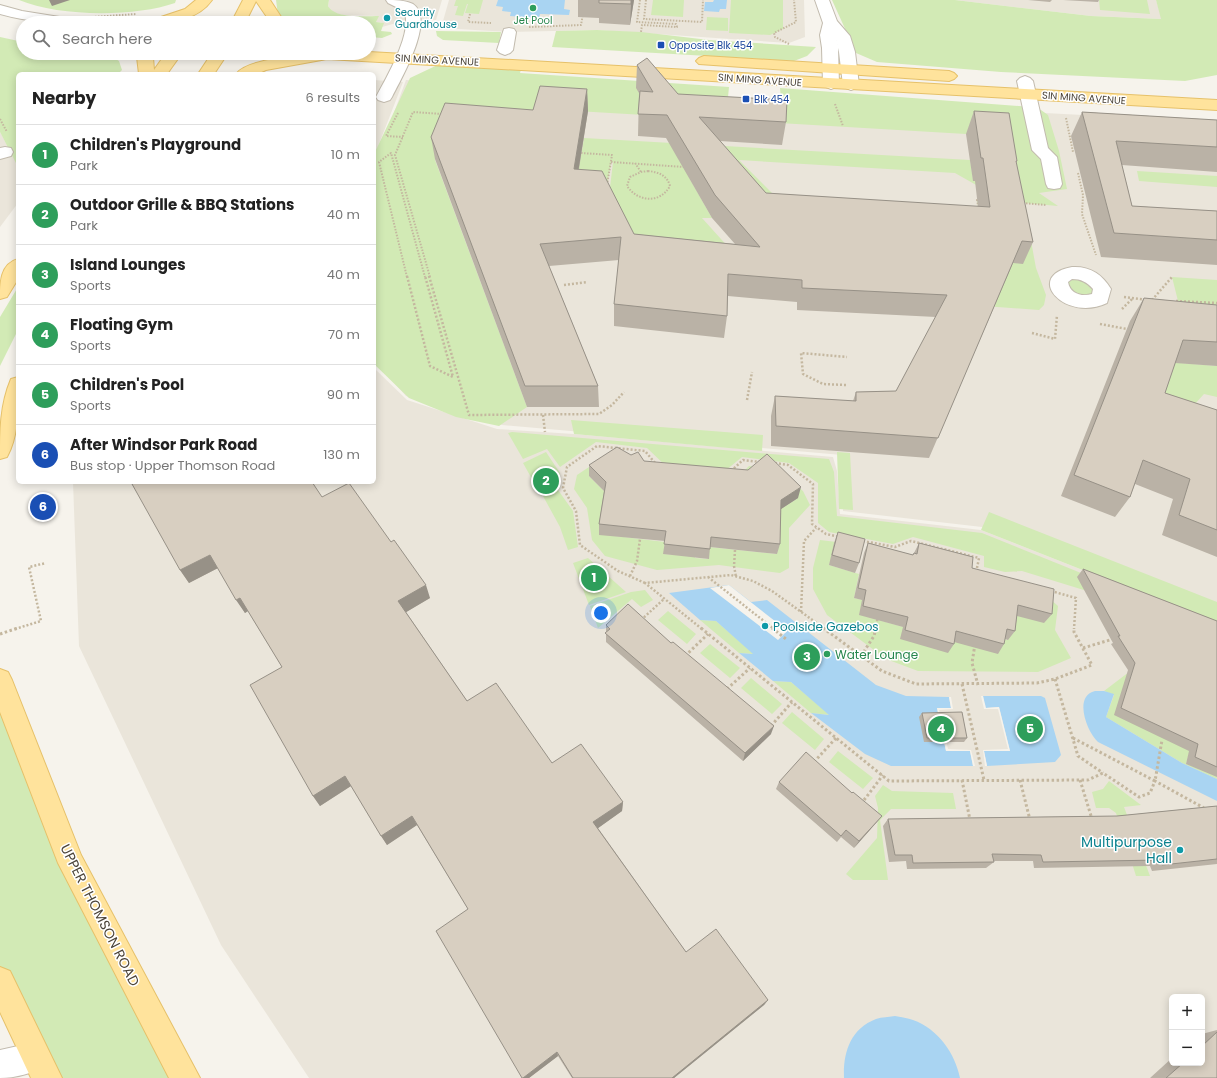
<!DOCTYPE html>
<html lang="en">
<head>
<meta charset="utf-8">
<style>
	:root { --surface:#fff; --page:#f6f6f6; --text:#222; --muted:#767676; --line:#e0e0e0; --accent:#fc3f1d }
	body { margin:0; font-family:Poppins,sans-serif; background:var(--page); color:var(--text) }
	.controls { position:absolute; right:12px; bottom:12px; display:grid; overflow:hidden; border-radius:6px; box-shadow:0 2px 10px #0003 }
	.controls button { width:36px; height:36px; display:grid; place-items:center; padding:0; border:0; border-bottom:1px solid var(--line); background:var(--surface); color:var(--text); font:20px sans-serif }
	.you { position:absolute; left:601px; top:613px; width:14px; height:14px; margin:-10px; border:3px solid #fff; border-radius:50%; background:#1a73e8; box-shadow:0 0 0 6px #1a73e833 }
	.badge { display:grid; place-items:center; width:26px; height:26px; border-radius:50%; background:var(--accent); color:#fff; font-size:13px; font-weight:700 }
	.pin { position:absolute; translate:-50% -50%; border:2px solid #fff; box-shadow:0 1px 4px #0006 }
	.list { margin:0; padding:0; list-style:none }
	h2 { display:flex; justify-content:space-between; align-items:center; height:52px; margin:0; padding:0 16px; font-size:17px }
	h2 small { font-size:13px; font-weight:400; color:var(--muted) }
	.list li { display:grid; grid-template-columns:26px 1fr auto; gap:12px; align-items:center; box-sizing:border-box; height:60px; padding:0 16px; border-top:1px solid var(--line) }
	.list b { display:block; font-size:15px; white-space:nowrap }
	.list p { margin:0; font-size:13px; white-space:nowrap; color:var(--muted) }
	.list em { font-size:13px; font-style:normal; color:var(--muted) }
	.icon { flex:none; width:22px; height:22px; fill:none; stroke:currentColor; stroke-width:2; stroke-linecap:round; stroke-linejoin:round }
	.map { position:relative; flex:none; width:1217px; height:1078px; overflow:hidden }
	.search { position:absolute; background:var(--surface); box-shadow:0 2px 10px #0003; left:16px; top:16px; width:360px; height:44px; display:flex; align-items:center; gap:10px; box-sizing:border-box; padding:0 14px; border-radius:22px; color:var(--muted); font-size:15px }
	.panel { position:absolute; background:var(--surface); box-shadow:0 2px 10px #0003; left:16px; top:72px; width:360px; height:412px; border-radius:6px }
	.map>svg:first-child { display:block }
	.residential { fill:#eae5da; fill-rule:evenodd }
	.green { fill:#d2eab5; fill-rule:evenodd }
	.water { fill:#a9d4f2 }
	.pier { fill:#f6f3ec }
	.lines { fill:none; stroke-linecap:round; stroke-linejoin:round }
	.minor-casing { stroke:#c2bbae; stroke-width:2 }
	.major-casing { stroke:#e6c16a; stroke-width:2 }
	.path-far2 { stroke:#c4b79f; stroke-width:2; stroke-dasharray:1.5 1.5; stroke-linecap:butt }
	.path-far1 { stroke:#c4b79f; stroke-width:2.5; stroke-dasharray:2 2; stroke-linecap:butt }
	.path { stroke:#c4b79f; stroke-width:3; stroke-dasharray:2.5 2.5; stroke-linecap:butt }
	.minor { fill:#fff; fill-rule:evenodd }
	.major { fill:#ffe39c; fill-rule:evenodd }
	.wall { fill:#bab2a6 }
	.shaded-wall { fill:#979187 }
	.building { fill:#d8cfc1; stroke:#979187 }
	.leisure-dot { fill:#2e9e5b; stroke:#fff; stroke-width:1.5 }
	.culture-dot { fill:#0f9aa8; stroke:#fff; stroke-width:1.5 }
	.transit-dot { fill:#1a4fb4; stroke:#fff; stroke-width:1.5 }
	.labels { text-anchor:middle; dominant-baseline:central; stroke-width:3; stroke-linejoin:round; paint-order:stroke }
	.far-culture-label { font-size:10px; fill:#0d838f; stroke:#fff; text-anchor:start }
	.far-leisure-label { font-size:10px; fill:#27864d; stroke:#fff }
	.far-transit-label { font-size:10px; fill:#164399; stroke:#fff; text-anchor:start }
	.far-street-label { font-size:10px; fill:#4b4439; stroke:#fff }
	.culture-label { font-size:12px; fill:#0d838f; stroke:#fff; text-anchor:start }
	.leisure-label { font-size:12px; fill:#27864d; stroke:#fff; text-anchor:start }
	.near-culture-label { font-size:14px; fill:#0d838f; stroke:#fff; text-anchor:end }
	.near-street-label { font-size:14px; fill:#4b4439; stroke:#fff }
</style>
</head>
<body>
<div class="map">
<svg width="1217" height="1078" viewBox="0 0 1217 1078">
	<rect width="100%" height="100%" fill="#f6f3ec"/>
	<path class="residential" d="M329 0H442L436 20 414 18 382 27 383 23 376 22 378 16 343 15 335 13 330 10 328 6Z
		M449 0H804L805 37 789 43 597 30 509 32 441 28Z
		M955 0H1156L1162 19 1091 16Z
		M374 80 403 82 374 157Z
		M406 80 1217 122V619L982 527 843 511 842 455 502 425 406 396 374 361V167Z
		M0 132 18 165V203L0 227Z
		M374 368 407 400 497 429 574 434 833 457 837 471 840 514 981 530 1217 623V1078H309L221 945 79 646 73 482H374ZM1172 997H1202V1063H1172Z"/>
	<path class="green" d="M19 0H176L175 3C135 17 59 17 19 0Z
		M276 0H329L328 6C335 19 366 16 379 16L376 22 384 23 381 31 391 32 392 34 382 38 369 37V23H288L278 15Z
		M456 0H483L479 14 465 13 468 4H467L463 16 455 15 458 6H454Z
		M653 0H684L683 17 651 15Z
		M731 0H783V29L770 35 729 33Z
		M832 0H955L1091 16 1161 19 1156 0H1217V75L1185 81 1001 72 877 62 856 53Z
		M1099 0H1147L1150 14 1100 10Z
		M707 17 728 18V31L706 30Z
		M597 30 641 32 709 40 816 47 807 56 794 61 552 47 556 31Z
		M436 31 501 32 499 43 443 40 437 36Z
		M0 37 23 42V53H106L119 61 122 70 118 74H18L17 165 0 132Z
		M446 61 522 66 520 73 729 87 728 97 781 100 780 88 1031 107 1041 110 1048 115 1059 151 1067 189 1039 193 1058 206 1024 203 1036 268 1046 295 1044 305 1039 310 650 282 609 196 613 162H611L607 186 508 180 581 156 584 138 970 160 973 180 1000 136 542 109 448 125 435 160 527 407 499 426 456 417 409 398 374 364V158L375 152 410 78ZM739 160 955 173 985 190 987 201 977 200 979 212 780 201ZM687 174 762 216 730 249 702 218H712Z
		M1137 171 1217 176V187L1139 181Z
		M1068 275 1102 289 1083 303 1060 281Z
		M1172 277 1217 280V328L1184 325Z
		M18 287V330L0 366V317Z
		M1168 362 1217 366V397L1204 394 1194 405 1155 401Z
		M571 420 763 435 762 451 574 434Z
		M512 432 829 459 834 472 837 516 982 533 1091 577 1087 591 1022 571 1005 572 984 567V556L913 537 893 544 829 532 818 523V483L789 463 742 457 720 475 669 469 647 448 596 442 560 467 547 449 523 459 508 433Z
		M546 452 560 473 557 488 541 495 523 463Z
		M837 452 850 453 853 510 839 509Z
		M607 455 589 476 617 504 599 534 665 542 664 554 677 555 695 549V558L708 559 709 547 777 554 765 519 798 498 736 479 749 466 776 469 803 491 810 505 789 528V568L780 573 719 565 657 570 605 556 592 540 587 508 574 489 577 475Z
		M558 490 573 511 578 547 568 550 560 527 543 496Z
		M989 512 1217 602V623L981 530Z
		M820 540 845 543 829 565 859 574 854 598 862 600 882 621 950 640 1000 638 1008 640 1012 615 1049 598 1058 606 1055 630 1071 658 1038 672 918 671 886 659 827 615 813 589V568Z
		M588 558 626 592 589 605 573 563Z
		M645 590 653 600 641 607 632 599 598 628 590 606 631 592Z
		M668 611 696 634 687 644 658 620Z
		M700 620 716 621 754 654 739 653Z
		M710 644 740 668 730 678 700 653Z
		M1129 672 1190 750 1186 764 1217 766V779L1182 763 1106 717 1114 695 1104 691Z
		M751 678 782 704 772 714 741 688Z
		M0 680 71 864 185 1078H47L0 981Z
		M773 681 791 682 830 715 811 713Z
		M792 712 824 739 815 750 782 723Z
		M838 751 873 778 863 789 829 762Z
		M1109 781 1141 805 1124 807 1150 876H1136L1116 813 1109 808H1096L1092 792 1103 789Z
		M883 785 892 791 953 793 956 809H891L880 820 888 880H853L846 874 877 838 878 808 875 796Z"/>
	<path class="water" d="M498 0H565L564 9 570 10 569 15 540 14 539 18 510 16 511 12 502 11 503 7 496 6Z
		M714 0H727L726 9H720L719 12 704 11 705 2H713Z
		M729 585 751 602 767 600 876 685 906 696 949 697 951 708H937L946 751H970L973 766H891L865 754 811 713 829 715 791 682 773 681 739 653 753 654 716 621 700 620 669 593Z
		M1095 691H1104L1114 694 1106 717 1182 763 1217 779V801L1098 742C1087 732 1073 696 1095 691Z
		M983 696H1041L1045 698 1061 755 1055 762 987 766 984 751H1010L999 707 985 708Z
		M895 1016C901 1017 908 1018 913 1020 938 1029 955 1053 960 1078H844C843 1053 850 1029 876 1019 882 1017 889 1017 895 1016Z"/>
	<path class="pier" d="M729 585 780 625 787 631 778 640 710 588Z
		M981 696H983L986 708 999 707 1010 751H984L987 766H985L983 750 1008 749 998 709H984Z
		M949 697H951L953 709 939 710 948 749 971 750 975 766H973L970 751H946L937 708H951Z"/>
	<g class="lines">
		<defs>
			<path id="minor" d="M386 0C395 0 405 0 413 4 436 19 401 79 392 97L390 100 384 102 378 100 376 97C386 78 414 31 404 11L388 3Z
				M815 0H829L837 21 850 36 855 52 859 85 856 88 851 90 846 88 843 85 839 52 835 36 838 48 839 84 836 87 831 89 826 87 823 84 822 48 820 35 823 23Z
				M0 5 22 11 72 19 77 20 79 23C50 23 29 22 0 14Z
				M509 28 514 29 516 32 513 50 510 53 505 55 500 53 497 50 504 29Z
				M1025 76 1030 78 1033 81 1048 148 1057 157 1062 184 1060 188 1054 189 1048 188 1046 184 1041 159 1032 150 1017 81 1020 78Z
				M5 147 11 148 13 152 11 156 0 159V148Z
				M1072 267C1090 266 1102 274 1111 289L1107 303C1065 323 1023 276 1072 267ZM1072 279C1081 279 1087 282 1093 289L1092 294C1082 297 1070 294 1068 282Z
				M36 1042 46 1047 51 1057 46 1067C32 1073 16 1078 0 1078V1050Z"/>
			<path id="major" d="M196 0H212C198 20 172 23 150 23L152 20 185 9Z
				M243 0H270L285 23H271L256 1 245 23H231Z
				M369 52 1217 100V110L327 59 266 70 257 74H236C246 61 282 58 298 55L296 53Z
				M134 53H150L153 57 154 70 166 53H182L167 74H139L137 57Z
				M212 53H228L214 74H198Z
				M704 56 949 71 954 73 957 76 954 79 949 81 699 64 696 61 699 58Z
				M18 259V279L7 297 0 299C0 283 0 264 18 259Z
				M18 377C18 403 20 433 7 457L0 459C0 430 0 405 11 379Z
				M0 669 8 672 12 680 81 855 200 1078H169L58 863 0 712Z
				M0 967 10 971 62 1078H31L0 1012Z"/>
		</defs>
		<use href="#minor" class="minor-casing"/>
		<use href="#major" class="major-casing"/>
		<path class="path-far2" d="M640 0 637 22 676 24 677 27 642 25 641 32
			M646 0 644 19 702 22 703 0
			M470 14 468 22 491 23
			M92 17 136 14
			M529 27 581 25 583 14
			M789 44 775 37 774 33 796 22 794 0
			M835 104 843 126
			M398 113 386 136 403 137
			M1066 118 1073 152
			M0 119 7 132
			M581 153 612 155 607 185
			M611 162 684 167
			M635 163 641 172
			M648 171C658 172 667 175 670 186 660 204 638 202 627 186L630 177 641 172Z
			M1078 173 1083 195 1082 214 1096 255
			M1023 203 1046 205
			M979 210 977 200H980
			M407 277 379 162 391 153 425 277
			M430 277 395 155 413 112 442 114"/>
		<path class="path-far1" d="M407 276 430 366 453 377 425 276
			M429 276 469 415 599 414 612 405 624 392
			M564 285 587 282
			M1124 297 1147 300
			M1152 300 1172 277
			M1176 301 1217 303
			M1122 309 1132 299
			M1100 324 1127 329
			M1032 333 1055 339 1057 315
			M846 385 823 384 803 374 801 353 847 357
			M747 400 752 372
			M543 415 545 432
			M775 463 788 465 813 484 812 524 826 534 840 537
			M731 471 743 460 760 462
			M863 541 895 547 911 541 979 558 976 573
			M735 550 734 566 736 577
			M630 576 637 561 640 539
			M708 577 774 629
			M645 583 618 571 580 545 576 511 563 488 567 467 597 446 645 451 655 463
			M1051 591 1076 598 1074 629
			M801 612 804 541 816 528
			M641 620 664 599
			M15 629 41 621 29 567 46 563
			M702 629 645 583 731 575 753 581 772 591 825 629
			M875 629 878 617"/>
		<path class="path" d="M701 628 889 781 1088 780 1103 773 1139 797 1150 793 1155 781 1204 808
			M772 628 786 639
			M823 628 882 671 916 684 1037 683 1055 679 1092 665 1074 632V628
			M0 634 18 628
			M975 644 972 663 978 685
			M1083 648 1113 639
			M685 656 708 634
			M861 656 874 636 876 628
			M1055 679 1078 756 1103 773
			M962 684 984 780
			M727 689 750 668
			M771 726 792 702
			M1073 738 1155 781 1162 740
			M814 762 836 738
			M962 780 970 820
			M1020 780 1030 820
			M1080 780 1092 819
			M861 804 883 775"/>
		<use href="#minor" class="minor"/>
		<use href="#major" class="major"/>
	</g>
	<path class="wall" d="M578 0H634L630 25 599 23V18L578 17Z
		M1028 0H1052L1050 2Z
		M1063 0H1099L1098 2Z
		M637 65 678 94 786 122 782 145 720 141 766 193 978 207 975 181H973L966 134 974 111 1017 161 1016 163 1033 242 1023 264 1013 263 929 458 771 446V416L775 396 853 401 856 392 896 391 936 317 797 310V302L728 296 727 316 724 338 614 326V304L619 260 549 266 598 386 599 407H527L435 159 431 137 533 110 587 89 588 111 579 169 634 234 735 244 712 218 666 138 638 136 639 93 636 88Z
		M1082 112 1217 120V172L1122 165 1132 206 1217 211V265L1101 257 1071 136Z
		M1144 298 1217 305V366L1175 363 1165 393 1217 410V557L1162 535 1173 499 1135 484 1130 497 1115 517 1061 496 1130 321Z
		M631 455 644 461 798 498 781 509 780 544 777 554 710 547 709 559 663 554 665 541 599 535V524L604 491 589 476V465Z
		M322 497 430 598 406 612 467 701 552 763 623 802 622 811 598 828 686 952 768 1000 764 1005 674 1078H572L558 1056 529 1078H522L468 909 417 825 387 845 351 786 320 806 313 796 282 667 248 611 245 613 218 568 189 583 180 570Z
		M838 532 859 563 855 573 829 565 834 543Z
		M868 543 913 555 919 543 972 568 1052 614 1044 623 1017 616 1015 631 1008 640 1005 639 1004 644 998 654 954 642V644L948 653 900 639 903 627 859 615 862 600 854 598 864 553Z
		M1083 569 1217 621V777L1186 764 1189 751 1114 715 1128 670 1111 644 1113 643 1077 577Z
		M606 625 771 734 743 761 606 642Z
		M922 713 967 738 964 742H924L919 717Z
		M779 782 852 793 882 816 876 823 854 848 841 837 837 842 776 789Z
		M1217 806V864L1152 871 1150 866 1034 868 1033 861H993L994 862 986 868 907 869 906 861 889 862 883 826 888 819 1117 816Z
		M1217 1030V1078H1150L1172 1058V1063H1202V1034Z"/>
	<path class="shaded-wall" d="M49 0H70L52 6Z
		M631 0H634L630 25 631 4Z
		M587 89 588 111 575 191 574 169Z
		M801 487 798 498 778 511 781 500Z
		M210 555 218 568 189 583 180 570Z
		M426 585 430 598 403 614 398 601Z
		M240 598 248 611 245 613 236 600Z
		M774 726 771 734 743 761 745 753Z
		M345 776 351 786 320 806 313 796Z
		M623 802 622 811 594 831 593 822Z
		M412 816 417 825 387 845 381 836Z
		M882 816 876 823 854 848 859 841Z
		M768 1000 764 1005 674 1078H672Z
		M557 1052 558 1056 529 1078H523Z"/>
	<path class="building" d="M599 0H631V4L599 3Z
		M647 58 678 94 787 100 786 122 699 117 766 193 990 207 983 158H981L974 111 1009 113 1017 161H1016L1033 242 1022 241 938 438 776 426 775 396 856 401V392L896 391 947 295 802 288V280L728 274 727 316 614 304 621 237 540 244 598 386H525L431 137 445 103 533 110 540 86 587 89 574 169 602 171 634 234 760 247 715 195 667 115 638 114 640 91 653 92 637 65Z
		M1082 112 1217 120V147L1116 141 1132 206 1217 211V240L1114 233Z
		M1144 298 1217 305V342L1183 340 1165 393 1217 410V530L1179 515 1190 479 1143 460 1130 497 1074 475Z
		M617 447 631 455 638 452 644 461 748 470 767 454 801 487 781 500 780 544 711 537 710 549 664 544 666 531 599 524 606 482 589 465Z
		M137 482H312L322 497 349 483 391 542 394 540 426 585 398 601 467 701 496 683 552 763 581 744 623 802 593 822 686 952 716 929 768 1000 672 1078H573L557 1052 523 1078H522L436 931 468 909 412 816 381 836 345 776 313 796 250 685 282 667 240 598 236 600 210 555 180 570 132 484Z
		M838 532 865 539 859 563 832 555Z
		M868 543 913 555 914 553 917 554 919 543 973 557 972 568 1054 589 1052 614 1018 605 1015 631 1007 629 1004 644 956 631 954 644 905 630 908 617 863 606 866 590 858 588Z
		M1083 569 1217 621V767L1195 757 1198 744 1121 708 1135 663 1118 636H1120Z
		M628 604 671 643 673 642 774 726 745 753 605 633 610 629 606 625Z
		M962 712 967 738H927L922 713Z
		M806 752 852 793 853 792 882 816 859 841 846 830 841 836 779 782Z
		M1217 806V859L1162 865 1161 860 1043 862 1041 855 992 854 994 862 913 863 912 855H895L888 819 1117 816Z
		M1217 1032V1078H1166L1183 1063H1202V1046Z"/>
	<g class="leisure-dot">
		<circle cx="533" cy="8" r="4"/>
		<circle cx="827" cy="654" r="4"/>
	</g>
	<g class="culture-dot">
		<circle cx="387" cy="18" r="4"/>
		<circle cx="765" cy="626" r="4"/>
		<circle cx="1180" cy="850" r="4"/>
	</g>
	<g class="transit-dot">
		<rect x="657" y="41" width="8" height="8" rx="2"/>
		<rect x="742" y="95" width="8" height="8" rx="2"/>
	</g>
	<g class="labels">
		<g class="far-culture-label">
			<text x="395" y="12">Security<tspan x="395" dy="12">Guardhouse</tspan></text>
		</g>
		<g class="far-leisure-label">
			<text x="533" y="20">Jet Pool</text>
		</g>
		<g class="far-transit-label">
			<text x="669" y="45">Opposite Blk 454</text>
			<text x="754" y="99">Blk 454</text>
		</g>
		<g class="far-street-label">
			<text transform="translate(437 60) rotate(3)">SIN MING AVENUE</text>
			<text transform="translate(760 80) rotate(4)">SIN MING AVENUE</text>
			<text transform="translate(1084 98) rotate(4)">SIN MING AVENUE</text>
		</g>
		<g class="culture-label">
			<text x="773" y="626">Poolside Gazebos</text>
		</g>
		<g class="leisure-label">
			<text x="835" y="654">Water Lounge</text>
		</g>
		<g class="near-culture-label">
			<text x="1172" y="842">Multipurpose<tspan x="1172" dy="16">Hall</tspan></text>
		</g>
		<g class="near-street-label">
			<text transform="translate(100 915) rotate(63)">UPPER THOMSON ROAD</text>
		</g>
	</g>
</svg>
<div class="controls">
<button>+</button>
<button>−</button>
</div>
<div class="you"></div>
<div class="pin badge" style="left:594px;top:578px;background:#2e9e5b">1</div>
<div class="pin badge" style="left:546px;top:481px;background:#2e9e5b">2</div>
<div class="pin badge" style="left:807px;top:657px;background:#2e9e5b">3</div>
<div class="pin badge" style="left:941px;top:729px;background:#2e9e5b">4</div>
<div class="pin badge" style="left:1030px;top:729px;background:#2e9e5b">5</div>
<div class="pin badge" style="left:43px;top:507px;background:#1a4fb4">6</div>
<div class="search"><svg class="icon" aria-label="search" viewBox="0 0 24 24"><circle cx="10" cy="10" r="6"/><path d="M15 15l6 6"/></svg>Search here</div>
<section class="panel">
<h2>Nearby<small>6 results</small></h2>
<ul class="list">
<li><span class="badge" style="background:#2e9e5b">1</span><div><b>Children's Playground</b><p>Park</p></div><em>10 m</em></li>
<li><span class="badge" style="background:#2e9e5b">2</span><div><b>Outdoor Grille &amp; BBQ Stations</b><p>Park</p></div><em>40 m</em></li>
<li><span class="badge" style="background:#2e9e5b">3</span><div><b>Island Lounges</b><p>Sports</p></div><em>40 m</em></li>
<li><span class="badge" style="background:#2e9e5b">4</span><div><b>Floating Gym</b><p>Sports</p></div><em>70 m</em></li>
<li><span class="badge" style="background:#2e9e5b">5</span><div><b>Children's Pool</b><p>Sports</p></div><em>90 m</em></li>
<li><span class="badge" style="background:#1a4fb4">6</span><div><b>After Windsor Park Road</b><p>Bus stop · Upper Thomson Road</p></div><em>130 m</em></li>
</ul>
</section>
</div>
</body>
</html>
